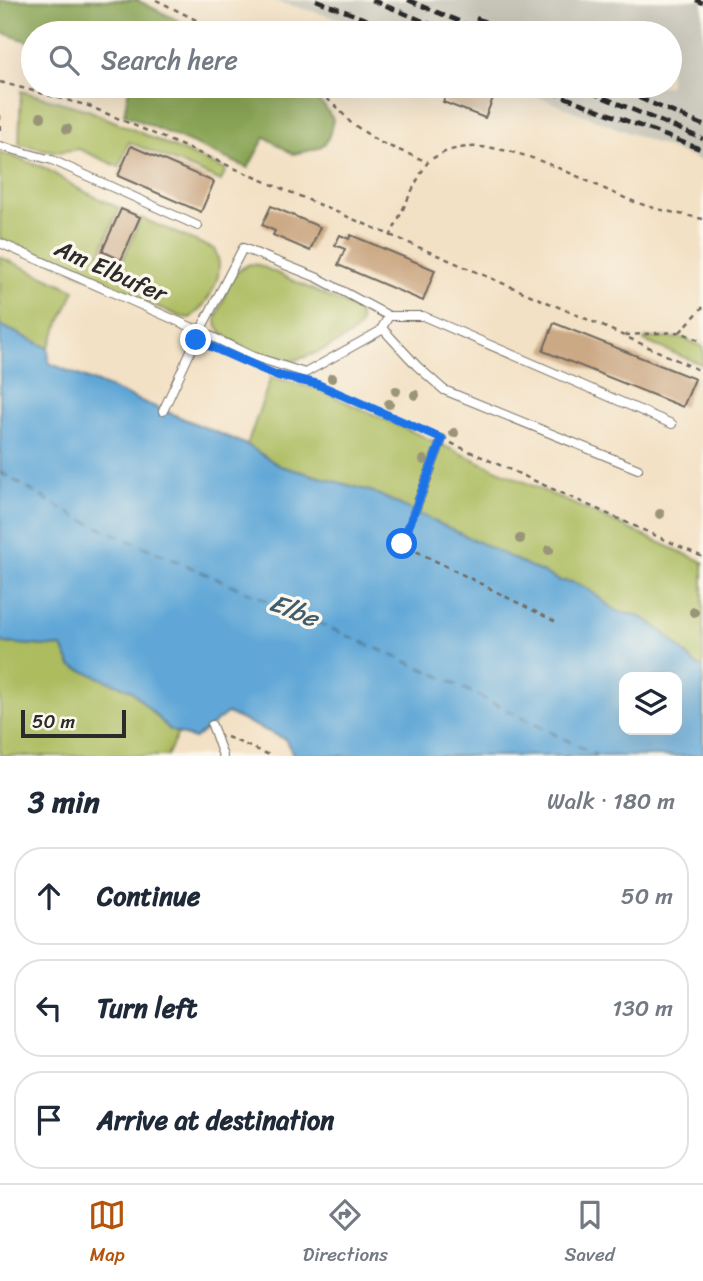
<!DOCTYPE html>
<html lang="en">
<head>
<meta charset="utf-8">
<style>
	:root { --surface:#fff; --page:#f2f2f3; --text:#1f2937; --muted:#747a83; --line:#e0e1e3; --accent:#b45309 }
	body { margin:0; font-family:Sriracha,sans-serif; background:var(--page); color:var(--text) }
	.controls { position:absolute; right:21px; bottom:21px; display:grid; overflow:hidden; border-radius:14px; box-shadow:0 7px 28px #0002 }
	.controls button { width:63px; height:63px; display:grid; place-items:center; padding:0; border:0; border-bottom:2px solid var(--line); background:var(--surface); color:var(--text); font:35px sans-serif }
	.scale { position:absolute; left:21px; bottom:18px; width:105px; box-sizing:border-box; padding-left:7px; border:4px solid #2b2b2b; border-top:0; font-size:19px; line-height:24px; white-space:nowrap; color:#2b2b2b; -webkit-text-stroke:5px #fbf7ec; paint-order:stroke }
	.stop { position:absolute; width:21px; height:21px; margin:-16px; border:5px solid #1a73e8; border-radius:50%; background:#fff }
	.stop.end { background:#1a73e8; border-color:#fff; box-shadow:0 2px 7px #0008 }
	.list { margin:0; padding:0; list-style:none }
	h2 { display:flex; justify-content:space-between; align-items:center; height:91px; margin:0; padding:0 28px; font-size:30px }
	h2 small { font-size:23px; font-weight:400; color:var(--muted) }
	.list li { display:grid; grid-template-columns:46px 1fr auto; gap:21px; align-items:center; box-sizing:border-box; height:98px; margin:0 14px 14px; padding:0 14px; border:2px solid var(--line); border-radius:28px }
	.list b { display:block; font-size:26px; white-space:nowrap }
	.list em { font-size:23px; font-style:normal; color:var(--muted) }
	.icon { flex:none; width:38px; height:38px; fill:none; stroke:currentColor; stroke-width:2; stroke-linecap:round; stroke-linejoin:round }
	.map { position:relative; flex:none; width:703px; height:756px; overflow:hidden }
	.search { position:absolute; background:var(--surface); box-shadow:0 7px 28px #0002; left:21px; right:21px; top:21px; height:77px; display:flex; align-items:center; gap:18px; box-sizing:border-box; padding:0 24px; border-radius:38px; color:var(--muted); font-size:26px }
	.sheet { height:427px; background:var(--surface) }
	nav { display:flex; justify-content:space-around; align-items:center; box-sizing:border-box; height:98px; border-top:2px solid var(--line); background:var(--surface); font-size:19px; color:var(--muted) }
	nav a { display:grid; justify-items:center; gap:4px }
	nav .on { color:var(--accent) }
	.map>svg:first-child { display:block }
	.industrial { fill:#c6c5b8 }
	.green { fill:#acbc5e; stroke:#6c7444; stroke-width:2 }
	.forest { fill:#89a455; stroke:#5a6840; stroke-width:2 }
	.water { fill:#60a7d7; stroke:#466981; stroke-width:2; fill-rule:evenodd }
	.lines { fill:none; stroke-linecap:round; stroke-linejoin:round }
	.ferry { stroke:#405d70; stroke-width:2; stroke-dasharray:9 7; stroke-linecap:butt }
	.building { fill:#cca985 }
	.lane-casing { stroke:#716b61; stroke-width:10 }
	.path { stroke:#716b61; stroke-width:2.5; stroke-dasharray:5 5; stroke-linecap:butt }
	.lane { stroke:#fff; stroke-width:8 }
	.rail { stroke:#2b2b2b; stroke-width:4.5; stroke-dasharray:10 5; stroke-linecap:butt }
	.tree { fill:#9a9579 }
	.route { stroke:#1a73e8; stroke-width:9 }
	.labels { text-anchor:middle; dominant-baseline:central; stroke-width:7; stroke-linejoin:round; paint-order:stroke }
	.street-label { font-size:24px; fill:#2b2b2b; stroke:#fbf7ec }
	.water-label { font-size:26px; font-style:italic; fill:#405d70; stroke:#fbf7ec }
</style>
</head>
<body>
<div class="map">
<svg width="703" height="756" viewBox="0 0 703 756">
	<rect width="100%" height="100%" fill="#fbf7ec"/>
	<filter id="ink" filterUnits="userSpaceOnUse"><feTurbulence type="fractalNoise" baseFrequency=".0143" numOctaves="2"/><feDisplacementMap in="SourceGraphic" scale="14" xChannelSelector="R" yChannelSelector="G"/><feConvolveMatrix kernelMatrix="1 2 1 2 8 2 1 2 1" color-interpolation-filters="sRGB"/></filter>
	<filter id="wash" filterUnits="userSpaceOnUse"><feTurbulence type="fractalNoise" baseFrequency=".00686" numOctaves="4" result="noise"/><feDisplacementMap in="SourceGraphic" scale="28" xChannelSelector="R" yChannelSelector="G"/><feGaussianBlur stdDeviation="1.57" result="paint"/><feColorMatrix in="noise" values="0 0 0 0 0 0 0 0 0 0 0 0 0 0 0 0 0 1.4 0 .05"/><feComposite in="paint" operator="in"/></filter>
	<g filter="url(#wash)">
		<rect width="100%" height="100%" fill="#f3e1c5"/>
		<path class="industrial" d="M271 0H703V162L510 86H670V33H376L344 20Z"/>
		<path class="green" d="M21 91 88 110 226 170 221 181 129 142 119 167 79 149 57 152 19 144Z
			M0 152 45 168 77 188 119 208 100 253 122 262 141 218 214 249C228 271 209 304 190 318L181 317 0 239Z
			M0 257 75 290 48 348 0 325Z
			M250 264 259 265 357 310C359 315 362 320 360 325 355 338 302 360 289 361 273 363 217 340 216 322 216 316 221 307 223 301 229 285 232 271 250 264Z
			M646 338H682L703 347V365L644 341Z
			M271 377 317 389 703 562V666H697C683 651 658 624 639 616 632 613 624 615 617 611 595 599 588 581 560 581L373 492 280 466 247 445Z
			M0 639 4 643 62 647 71 666 131 690 170 730 178 733 167 756H0Z"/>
		<path class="forest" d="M0 0H137L203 33H33V43L0 32Z
			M125 86H300L324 106 333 119C328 150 322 148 293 154L265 137 248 168 124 114 129 88Z"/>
		<path class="water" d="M0 325 48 348 49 363 247 445 280 466 373 492 560 581C588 581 595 598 617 611 624 615 632 613 638 616 658 624 683 651 697 666H703V756H294L285 739 227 713 194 739 170 730 131 690 71 666 62 647 4 643 0 639ZM624 677H677V730H624Z"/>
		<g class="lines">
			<path class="ferry" d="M0 472 76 517 435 674 598 756"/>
		</g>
		<g id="blocks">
			<path class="building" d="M449 86H462L493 98 485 118 443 102Z
				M131 146 214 182 201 212 118 176Z
				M271 206 320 227 310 251 273 235 275 231 262 225Z
				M121 209 140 217 121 260 102 251Z
				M340 235 349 239 351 235 435 270 423 301 338 265 345 249 335 245Z
				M554 323 695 379 683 407 543 351Z"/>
		</g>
	</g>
	<g filter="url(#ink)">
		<use href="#blocks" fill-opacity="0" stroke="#716b61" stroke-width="2"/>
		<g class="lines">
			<defs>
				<path id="lane" d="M0 146 52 160 198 226
					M0 243 200 331 252 356 305 373 380 331 389 316
					M382 328 417 366 444 390 638 469
					M163 411 200 331 243 248 318 278 389 316H423L672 424
					M414 513 442 439
					M212 725 223 756"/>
			</defs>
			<use href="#lane" class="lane-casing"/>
			<path class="path" d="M156 0 222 33
				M0 82 89 106 598 324 703 372
				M311 86 336 106 350 122 379 142 428 162
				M0 115V131
				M390 237C396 224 422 167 429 161 484 119 582 182 635 202 657 210 681 214 703 219
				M680 332 703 307
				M625 335 680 332 703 342
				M309 382 432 434
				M451 443 703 557
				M411 522 402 544 556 622
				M227 737 272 756"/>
			<use href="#lane" class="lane"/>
			<path class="rail" d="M316 0 401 33
				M372 0 452 33
				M408 0 487 33
				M696 0 703 3
				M476 18 512 33
				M536 86 703 150
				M576 86 703 139
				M611 86 703 125"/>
		</g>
		<g class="tree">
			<circle cx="41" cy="117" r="5"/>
			<circle cx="67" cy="129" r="5"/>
			<circle cx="332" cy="378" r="5"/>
			<circle cx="396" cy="391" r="5"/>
			<circle cx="415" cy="395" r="5"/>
			<circle cx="389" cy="404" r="5"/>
			<circle cx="454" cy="433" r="5"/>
			<circle cx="424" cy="460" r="5"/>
			<circle cx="660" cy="514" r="5"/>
			<circle cx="520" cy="539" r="5"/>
			<circle cx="549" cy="550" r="5"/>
			<circle cx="694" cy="612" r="5"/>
		</g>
	</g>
	<g class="lines" filter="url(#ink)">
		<path class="route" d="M196 340 276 375 317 384 442 439 402 544"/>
	</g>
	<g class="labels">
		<g class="street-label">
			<text transform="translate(111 271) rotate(24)">Am Elbufer</text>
		</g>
		<g class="water-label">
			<text transform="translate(294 610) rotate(22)">Elbe</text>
		</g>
	</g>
</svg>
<div class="controls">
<button><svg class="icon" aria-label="layers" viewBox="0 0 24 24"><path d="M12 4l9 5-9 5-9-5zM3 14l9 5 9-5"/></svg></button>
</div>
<div class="scale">50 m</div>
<div class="stop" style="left:402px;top:544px"></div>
<div class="stop end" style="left:196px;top:340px"></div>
<div class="search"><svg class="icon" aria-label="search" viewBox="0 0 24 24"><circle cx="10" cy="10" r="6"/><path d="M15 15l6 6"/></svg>Search here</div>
</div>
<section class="sheet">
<h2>3 min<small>Walk · 180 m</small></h2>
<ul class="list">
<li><svg class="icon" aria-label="ahead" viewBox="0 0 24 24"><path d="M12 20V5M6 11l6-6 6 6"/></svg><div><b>Continue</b></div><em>50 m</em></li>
<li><svg class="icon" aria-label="left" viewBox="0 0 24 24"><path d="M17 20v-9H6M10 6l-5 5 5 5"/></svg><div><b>Turn left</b></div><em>130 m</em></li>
<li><svg class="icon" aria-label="arrive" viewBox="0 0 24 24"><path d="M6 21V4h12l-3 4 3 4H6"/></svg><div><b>Arrive at destination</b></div></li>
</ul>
</section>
<nav>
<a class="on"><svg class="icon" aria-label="map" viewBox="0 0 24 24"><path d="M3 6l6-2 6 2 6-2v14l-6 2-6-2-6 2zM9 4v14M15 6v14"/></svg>Map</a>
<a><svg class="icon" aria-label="directions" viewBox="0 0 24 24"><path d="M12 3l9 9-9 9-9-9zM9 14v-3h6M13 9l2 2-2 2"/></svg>Directions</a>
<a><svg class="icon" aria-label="saved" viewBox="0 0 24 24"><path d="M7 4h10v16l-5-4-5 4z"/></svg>Saved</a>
</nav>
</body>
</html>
